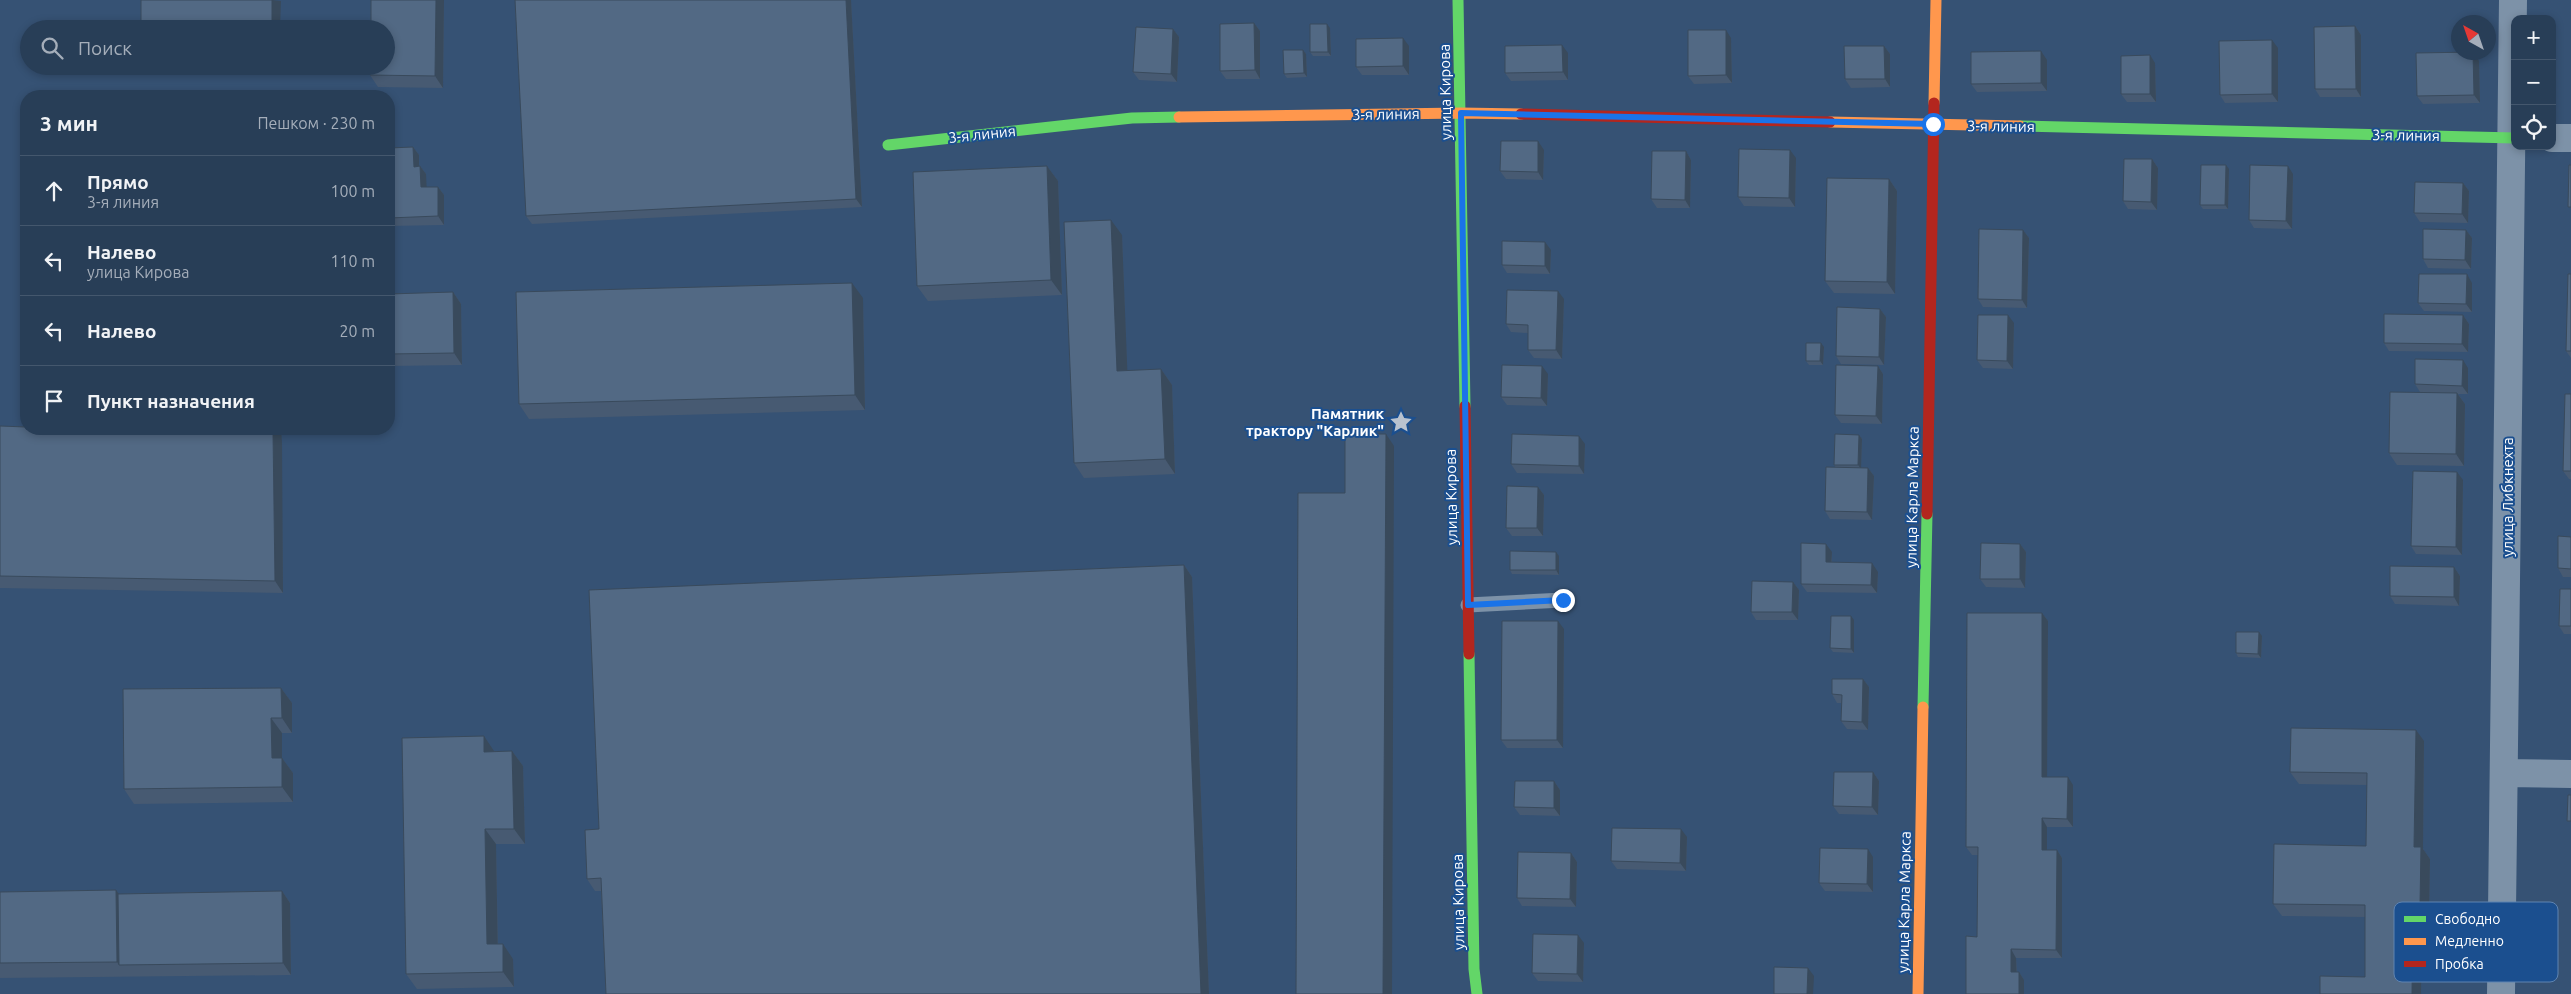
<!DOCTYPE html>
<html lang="ru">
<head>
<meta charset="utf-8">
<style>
	:root { --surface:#283e57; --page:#30455d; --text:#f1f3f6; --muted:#a5aeba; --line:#44576d }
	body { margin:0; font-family:Ubuntu,sans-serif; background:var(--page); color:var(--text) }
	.controls { position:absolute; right:15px; top:15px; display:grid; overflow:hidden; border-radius:10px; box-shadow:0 2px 8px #0003 }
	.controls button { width:45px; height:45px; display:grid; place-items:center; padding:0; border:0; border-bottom:1px solid var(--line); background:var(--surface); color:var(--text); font:25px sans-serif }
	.compass { position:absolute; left:2451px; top:15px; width:45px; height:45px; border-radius:50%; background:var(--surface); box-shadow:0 2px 8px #0003; rotate:320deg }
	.stop { position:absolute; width:15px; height:15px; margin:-11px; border:4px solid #1a73e8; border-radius:50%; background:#fff }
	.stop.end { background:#1a73e8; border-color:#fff; box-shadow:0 1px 5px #0008 }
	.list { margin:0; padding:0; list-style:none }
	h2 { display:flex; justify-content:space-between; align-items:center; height:65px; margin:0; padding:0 20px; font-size:21px }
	h2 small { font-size:16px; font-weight:400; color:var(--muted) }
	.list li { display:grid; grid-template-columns:32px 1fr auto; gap:15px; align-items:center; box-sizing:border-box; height:70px; padding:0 20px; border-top:1px solid var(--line) }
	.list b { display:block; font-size:19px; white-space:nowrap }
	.list p { margin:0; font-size:16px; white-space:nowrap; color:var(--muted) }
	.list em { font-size:16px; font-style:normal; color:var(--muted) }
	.icon { flex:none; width:28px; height:28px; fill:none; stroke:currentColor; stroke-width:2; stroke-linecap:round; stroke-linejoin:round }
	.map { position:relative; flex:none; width:2571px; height:994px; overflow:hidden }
	.search { position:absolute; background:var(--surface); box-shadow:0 2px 8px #0003; left:20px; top:20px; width:375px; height:55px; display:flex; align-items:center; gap:12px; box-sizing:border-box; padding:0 18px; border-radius:28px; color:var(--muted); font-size:19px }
	.panel { position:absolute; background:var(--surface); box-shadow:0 2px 8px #0003; left:20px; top:90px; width:375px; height:345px; border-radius:20px }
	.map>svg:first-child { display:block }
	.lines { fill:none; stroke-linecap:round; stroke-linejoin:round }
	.lane { stroke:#7d92a8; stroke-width:15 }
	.street { stroke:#7d92a8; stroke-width:28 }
	.fast { stroke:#63d668; stroke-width:11 }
	.slow { stroke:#ff974d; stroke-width:11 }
	.jam { stroke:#b3261e; stroke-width:11 }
	.wall { fill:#475a72 }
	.shaded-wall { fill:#394a5c }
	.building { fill:#526984; stroke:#394a5c }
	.route { stroke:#1a73e8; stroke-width:6 }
	.labels { text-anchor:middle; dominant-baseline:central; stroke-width:4; stroke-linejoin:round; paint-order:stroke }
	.street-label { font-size:15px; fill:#fff; stroke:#1b4f8f }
	.poi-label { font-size:15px; font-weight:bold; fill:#fff; stroke:#1b4f8f; text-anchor:end }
	.key { fill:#1b4f8f; stroke:#5f84b1; stroke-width:1 }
	.key-label { font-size:14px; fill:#fff }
</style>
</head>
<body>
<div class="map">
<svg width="2571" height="994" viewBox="0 0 2571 994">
	<rect width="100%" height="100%" fill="#365274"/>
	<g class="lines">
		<path class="lane" d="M1468 605 1563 600"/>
		<path class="street" d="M2552 138H2571
			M2505 773 2571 774
			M2501 994 2513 0"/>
		<path class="fast" d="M1458 0 1465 406
			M2020 126 2515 138
			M888 145 1132 118 1179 117
			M1469 654 1474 969 1477 994
			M1923 707 1927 514"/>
		<path class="slow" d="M1934 103 1936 0
			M1179 117 1461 113 1521 114
			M1830 122 2020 126
			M1918 994 1923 707"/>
		<path class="jam" d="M1521 114 1830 122
			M1465 406 1469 654
			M1927 514 1934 103"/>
	</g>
	<path class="wall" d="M371 0H444L443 88 378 87 370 75Z
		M851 0 862 207 532 224 526 216Z
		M1254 23 1260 31V79H1226L1220 71Z
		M2355 26 2361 35V97H2320L2315 89Z
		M1330 28 1331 56H1313L1310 52Z
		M1173 29 1179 37 1177 82 1139 80 1133 72Z
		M1731 38 1732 83 1694 84 1688 76Z
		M1409 46V75H1362L1356 67Z
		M1884 46 1890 54V87L1851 88 1845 79Z
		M2278 48V102L2225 103 2220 95Z
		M1303 50 1306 54 1307 77 1287 78 1284 74Z
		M1568 53V80L1511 81 1505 73Z
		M2047 60V91L1977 92 1971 84Z
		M2479 61 2480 103 2423 104 2417 96Z
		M2155 63 2156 102H2127L2121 94Z
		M145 66H279V73L148 72Z
		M413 147 419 155V166H420L426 174V187H438L444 195V225L389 226V148Z
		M1544 150 1543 180 1506 179 1500 171Z
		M1686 151 1691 160 1690 208H1657L1651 199Z
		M1796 158 1795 207 1744 206 1738 197Z
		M2152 159 2158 168 2157 210 2128 209 2123 201Z
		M1047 166 1058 181 1062 295 928 301 917 286Z
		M2229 169 2228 209H2203L2200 205Z
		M2293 174 2292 229 2254 228 2249 220Z
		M1889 179 1897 191 1895 294 1834 293 1825 281Z
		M2463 183 2469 191 2468 223 2420 222 2414 213Z
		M2023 230 2029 238 2027 308 1983 307 1978 299Z
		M2466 230 2472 238 2471 269 2428 268 2423 259Z
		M1122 235 1127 371 1161 369 1172 385 1175 474 1084 478 1074 463Z
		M1551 250 1550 274 1507 273 1502 265Z
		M2571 274V358L2566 351Z
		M2472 283V312L2424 311 2418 303Z
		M453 292 461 304 462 365 389 366V294Z
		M863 298 865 410 529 419 519 404Z
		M1564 299 1562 359 1534 358 1528 350V333L1511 332 1506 324Z
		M1880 309 1886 317 1884 365 1841 364 1836 356Z
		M2463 315 2469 324 2468 352 2389 351 2384 343Z
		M2014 323 2013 369 1983 368 1977 360Z
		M1824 347 1823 365H1809L1806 361Z
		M1878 366 1883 374 1882 424 1841 423 1835 415Z
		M2468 368V394H2458L2465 404 2464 466 2397 465 2389 453 2420 392 2415 384Z
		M1548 374 1547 406 1507 405 1501 397Z
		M2571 394V479H2569L2563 471Z
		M0 426 198 430V429H281L283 593 0 588Z
		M1859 435 1862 439 1861 468H1868L1874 476 1872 520 1830 519 1825 511 1836 468 1834 465Z
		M1585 444 1584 474 1517 473 1511 464Z
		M2463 480 2462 555 2416 554 2411 546Z
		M1538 487 1544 495 1543 536H1512L1506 528Z
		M2571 537V577H2563L2558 568Z
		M2020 544 2026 552 2025 588 1986 587 1980 579Z
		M1832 552V563L1878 572 1877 593 1807 592 1801 584Z
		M1559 556V575L1512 574 1510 570Z
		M1184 565 1192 577 1209 994H606L601 891H595L587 879 599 829Z
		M2454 567 2460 576 2459 606 2395 604 2390 596Z
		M1793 582 1799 590 1798 620H1756L1751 612Z
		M2571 589V634H2564L2559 626Z
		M2042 613 2048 621 2047 777 2073 785V827H2047V850H2057L2062 858V958H2016L2017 972H2019L2024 980 1977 937 1978 855H1972L1966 847Z
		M1854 620V653L1833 652 1830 648Z
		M1564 629 1563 748H1507L1501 740Z
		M2262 636 2261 658 2238 657 2236 653Z
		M1863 679 1869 687 1868 730 1847 729 1841 721V703H1837L1832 694Z
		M281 688 292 703V733H282V758L293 773V802L134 804 124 789Z
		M2424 741 2423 849 2430 859 2429 917H2422L2421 994H2320L2365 977V917L2282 916 2273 904 2366 846 2367 785 2299 784 2290 772Z
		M494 751H512L523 766 525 844H496L498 944 513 959 514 987 417 989 406 974Z
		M1873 772 1879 781 1878 815 1839 814 1833 806Z
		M1554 781 1560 790V816L1520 815 1514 807Z
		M1687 837 1686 871 1617 869 1611 861Z
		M1571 853 1577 862 1576 907 1522 906 1517 898Z
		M1873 857V892L1825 891 1819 883Z
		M116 890 118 894 282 891 290 903 291 975 0 978V892Z
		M1584 943 1583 982 1538 981 1532 973Z"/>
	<path class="shaded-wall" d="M272 0 281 1 280 29H272Z
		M436 0H444L443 88 435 76Z
		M846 0H851L862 207 856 199Z
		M1254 23 1260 31V79L1255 70Z
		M1327 24 1330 28 1331 56 1328 52Z
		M2355 26 2361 35V97L2356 89Z
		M1173 29 1179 37 1177 82 1171 74Z
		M1726 30 1731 38 1732 83 1726 75Z
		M1403 38 1409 46V75L1403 66Z
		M2272 40 2278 48V102L2272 94Z
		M1562 45 1568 53V80L1563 72Z
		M1884 46 1890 54V87L1885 79Z
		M1303 50 1306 54 1307 77 1304 73Z
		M2041 51 2047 60V91L2041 83Z
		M2473 52 2479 61 2480 103 2474 95Z
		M2150 55 2155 63 2156 102 2150 94Z
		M274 66H279V73Z
		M1538 141 1544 150 1543 180 1538 172Z
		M413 147 419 155V175L414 167Z
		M1790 150 1796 158 1795 207 1789 198Z
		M1686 151 1691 160 1690 208 1685 200Z
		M2152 159 2158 168 2157 210 2151 202Z
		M2226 165 2229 169 2228 209 2225 205Z
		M420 166 426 174 427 195 421 187Z
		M1047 166 1058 181 1062 295 1051 280Z
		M2288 166 2293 174 2292 229 2286 221Z
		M1889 179 1897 191 1895 294 1887 282Z
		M2463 183 2469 191 2468 223 2462 214Z
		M438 187 444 195V225L438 216Z
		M1111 220 1122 235 1128 387 1117 371Z
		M2023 230 2029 238 2027 308 2022 300Z
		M2466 230 2472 238 2471 269 2465 260Z
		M1545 242 1551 250 1550 274 1545 266Z
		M2467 274 2472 283V312L2466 304Z
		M852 283 863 298 865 410 855 395Z
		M1558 291 1564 299 1562 359 1556 350Z
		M453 292 461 304 462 365 454 353Z
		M1880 309 1886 317 1884 365 1879 357Z
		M2008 315 2014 323 2013 369 2007 361Z
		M2463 315 2469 324 2468 352 2462 344Z
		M1821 343 1824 347 1823 365 1820 361Z
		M2463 360 2468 368V394L2462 386Z
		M1542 366 1548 374 1547 406 1541 398Z
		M1878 366 1883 374 1882 424 1876 416Z
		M1161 369 1172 385 1175 474 1165 459Z
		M2457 393 2465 404 2464 466 2456 454Z
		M272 429H281L282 443 273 431Z
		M273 431 282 443 283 593 275 581Z
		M1386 434 1394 446 1392 994H1383Z
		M1859 435 1862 439 1861 469 1858 465Z
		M1579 436 1585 444 1584 474 1579 466Z
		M1868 468 1874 476 1872 520 1867 512Z
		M2457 472 2463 480 2462 555 2456 547Z
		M1538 487 1544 495 1543 536 1537 528Z
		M1826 544 1832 552 1831 571 1826 562Z
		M2020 544 2026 552 2025 588 2020 579Z
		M1556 552 1559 556V575L1556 570Z
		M1872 563 1878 572 1877 593 1871 585Z
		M1184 565 1192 577 1209 994H1201Z
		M2454 567 2460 576 2459 606 2454 597Z
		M1793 582 1799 590 1798 620 1792 612Z
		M2042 613 2048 621 2047 785 2042 777Z
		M1851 616 1854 620V653L1851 649Z
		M1558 621 1564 629 1563 748 1557 740Z
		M2259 632 2262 636 2261 658 2258 654Z
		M1863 679 1869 687 1868 730 1862 722Z
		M281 688 292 703V733L282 718Z
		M271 718 282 733V758L293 773V802L282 787 272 758Z
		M2416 730 2424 741 2423 849 2430 859 2429 917 2420 905 2414 847Z
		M484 736 494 751 495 767 484 752Z
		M512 751 523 766 525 844 514 829Z
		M1873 772 1879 781 1878 815 1872 807Z
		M2068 777 2073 785V827L2067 819Z
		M1554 781 1560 790V816L1554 808Z
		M2042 818 2047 827V858L2042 850Z
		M485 829 496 844 498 959 487 944Z
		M1681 829 1687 837 1686 871 1680 863Z
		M1868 849 1873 857V892L1867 884Z
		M2057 850 2062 858V958L2056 950Z
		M1571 853 1577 862 1576 907 1570 899Z
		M116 890 127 905 119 965 117 962Z
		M282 891 290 903 291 975 283 963Z
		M2413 905 2422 917 2421 994H2412Z
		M1578 935 1584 943 1583 982 1577 974Z
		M503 944 513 959 514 987 503 972Z
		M2011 949 2016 958 2017 980 2011 972Z
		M1808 968 1814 976 1813 994H1807Z
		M2019 972 2024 980V994H2019Z"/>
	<path class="building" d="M141 0H272V29H141Z
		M371 0H436L435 76 370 75V66H386V29H371Z
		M515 0H846L856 199 526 216Z
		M1254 23 1255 70 1220 71V24Z
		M1310 24H1327L1328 52H1310Z
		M2355 26 2356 89H2315L2314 27Z
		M1136 27 1173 29 1171 74 1133 72Z
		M1688 30H1726V75L1688 76Z
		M1403 38V66L1356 67V39Z
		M2272 40V94L2220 95 2219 41Z
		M1562 45 1563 72 1505 73V46Z
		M1844 46H1884L1885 79H1845Z
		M1283 50H1303L1304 73 1284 74Z
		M2041 51V83L1971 84V52Z
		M2473 52 2474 95 2417 96 2416 53Z
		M2150 55V94H2121V56Z
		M1501 141H1538V172L1500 171Z
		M413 147 414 167 420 166 421 187H438V216L389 218V148Z
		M1739 149 1790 150 1789 198 1738 197Z
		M1652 151H1686L1685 200 1651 199Z
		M2124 159H2152L2151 202 2123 201Z
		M2201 165H2226L2225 205H2200Z
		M2250 165 2288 166 2286 221 2249 220Z
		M2569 165H2571V207H2568Z
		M1047 166 1051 280 917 286 913 172Z
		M1827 178 1889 179 1887 282 1825 281Z
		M2415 182 2463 183 2462 214 2414 213Z
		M1111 220 1117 371 1161 369 1165 459 1074 463 1064 222Z
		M1979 229 2023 230 2022 300 1978 299Z
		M2423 229 2466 230 2465 260 2423 259Z
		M1502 241 1545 242V266L1502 265Z
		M2419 274H2467L2466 304 2418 303Z
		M2568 274H2571V351H2566Z
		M852 283 855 395 519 404 516 292Z
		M1507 290 1558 291 1556 350H1528V325L1506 324Z
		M453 292 454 353 389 354V294Z
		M1837 307 1880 309 1879 357 1836 356Z
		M2384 314 2463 315 2462 344 2384 343Z
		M1978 315H2008L2007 361 1977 360Z
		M1806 343H1821L1820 361H1806Z
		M2415 359 2463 360 2462 386 2415 384Z
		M1502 365 1542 366 1541 398 1501 397Z
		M1836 365 1878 366 1876 416 1835 415Z
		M2390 392 2457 393 2456 454 2389 453Z
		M2565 394H2571V471H2563Z
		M0 426 26 427V429H137L273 431 275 581 0 576Z
		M1345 434H1386L1383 994H1296L1298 493H1345Z
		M1512 434 1579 436V466L1511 464Z
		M1835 434 1859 435 1858 465H1834Z
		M1826 467 1868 468 1867 512 1825 511Z
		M2413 471 2457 472 2456 547 2411 546Z
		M1507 486 1538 487 1537 528H1506Z
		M2558 536 2571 537V569L2558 568Z
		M1801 543 1826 544V562L1872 563 1871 585 1801 584Z
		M1981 543 2020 544V579H1980Z
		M1510 551 1556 552V570H1510Z
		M1184 565 1201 994H606L601 878 587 879 585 830 599 829 589 590Z
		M2390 566 2454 567V597L2390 596Z
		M1752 581 1793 582 1792 612H1751Z
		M2560 589H2571V626H2559Z
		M1967 613H2042V777H2068L2067 819 2042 818V850H2057L2056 950 2011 949V972H2019V994H1966V936L1977 937 1978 847H1966Z
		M1831 616H1851V649L1830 648Z
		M1502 621H1558L1557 740H1501Z
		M2236 632H2259L2258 654 2236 653Z
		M1832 679H1863L1862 722 1841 721 1842 695 1832 694Z
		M281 688 282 718H271L272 758H282V787L124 789 123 689Z
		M2291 728 2416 730 2414 847H2421L2420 905H2413L2412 994H2320V976L2365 977V905L2273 904 2274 844 2366 846 2367 773 2290 772Z
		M484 736V752L512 751 514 829H485L487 944H503V972L406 974 402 738Z
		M1834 772H1873L1872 807 1833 806Z
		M1515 781H1554V808L1514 807Z
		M2568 795H2571V821H2567Z
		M1612 828 1681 829 1680 863 1611 861Z
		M1820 848 1868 849 1867 884 1819 883Z
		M1518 852 1571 853 1570 899 1517 898Z
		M116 890 117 962 0 963V892Z
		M282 891 283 963 119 965 118 894Z
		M1533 934 1578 935 1577 974 1532 973Z
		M1774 967 1808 968 1807 994H1774Z"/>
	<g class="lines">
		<path class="route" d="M1563 600 1468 605 1461 113 1933 124"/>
	</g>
	<defs>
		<symbol id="sight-bare" viewBox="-9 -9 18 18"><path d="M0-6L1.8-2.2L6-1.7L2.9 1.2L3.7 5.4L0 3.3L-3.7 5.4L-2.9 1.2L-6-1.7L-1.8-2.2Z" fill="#b9c2ce" stroke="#1b4f8f" stroke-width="2.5" paint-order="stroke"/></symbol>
	</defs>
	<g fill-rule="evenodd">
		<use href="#sight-bare" x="1385" y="406" width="32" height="32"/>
	</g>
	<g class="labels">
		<g class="street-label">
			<text transform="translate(1445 92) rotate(-91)">улица Кирова</text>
			<text transform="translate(1386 114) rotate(-1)">3-я линия</text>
			<text transform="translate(2001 126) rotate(1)">3-я линия</text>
			<text transform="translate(982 134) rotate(-6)">3-я линия</text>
			<text transform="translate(2406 135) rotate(1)">3-я линия</text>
			<text transform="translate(1451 497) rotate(-91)">улица Кирова</text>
			<text transform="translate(1912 497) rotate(-89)">улица Карла Маркса</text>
			<text transform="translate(2507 497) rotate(-90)">улица Либкнехта</text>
			<text transform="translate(1458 902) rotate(-91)">улица Кирова</text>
			<text transform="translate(1904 902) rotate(-89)">улица Карла Маркса</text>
		</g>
		<g class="poi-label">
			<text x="1384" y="413">Памятник<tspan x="1384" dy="17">трактору "Карлик"</tspan></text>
		</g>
	</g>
	<rect x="2394" y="902" width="164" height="80" rx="8" class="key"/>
	<rect x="2404" y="916" width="22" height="6" fill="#63d668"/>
	<rect x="2404" y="938" width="22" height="7" fill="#ff974d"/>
	<rect x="2404" y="961" width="22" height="6" fill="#b3261e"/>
	<g class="key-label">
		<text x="2435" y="924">Свободно</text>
		<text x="2435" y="946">Медленно</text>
		<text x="2435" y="969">Пробка</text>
	</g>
</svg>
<div class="controls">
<button>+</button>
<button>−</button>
<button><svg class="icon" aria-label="locate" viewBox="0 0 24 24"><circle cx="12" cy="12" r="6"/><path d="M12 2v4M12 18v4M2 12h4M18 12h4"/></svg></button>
</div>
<svg class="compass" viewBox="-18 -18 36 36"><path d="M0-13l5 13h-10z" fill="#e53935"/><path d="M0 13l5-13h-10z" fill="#a5aeba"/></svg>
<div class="stop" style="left:1933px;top:124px"></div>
<div class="stop end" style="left:1563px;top:600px"></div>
<div class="search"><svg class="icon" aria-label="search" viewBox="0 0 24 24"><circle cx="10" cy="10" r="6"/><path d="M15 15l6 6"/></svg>Поиск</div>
<section class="panel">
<h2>3 мин<small>Пешком · 230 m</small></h2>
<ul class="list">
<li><svg class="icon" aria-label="ahead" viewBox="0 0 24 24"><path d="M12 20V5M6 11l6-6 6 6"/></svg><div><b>Прямо</b><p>3-я линия</p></div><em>100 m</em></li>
<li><svg class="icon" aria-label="left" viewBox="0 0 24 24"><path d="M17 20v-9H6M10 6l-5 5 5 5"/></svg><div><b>Налево</b><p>улица Кирова</p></div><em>110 m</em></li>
<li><svg class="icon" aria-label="left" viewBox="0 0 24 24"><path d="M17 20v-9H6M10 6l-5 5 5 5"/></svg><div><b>Налево</b></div><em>20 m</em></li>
<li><svg class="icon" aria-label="arrive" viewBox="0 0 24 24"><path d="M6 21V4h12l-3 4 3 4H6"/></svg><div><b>Пункт назначения</b></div></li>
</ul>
</section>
</div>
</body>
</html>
